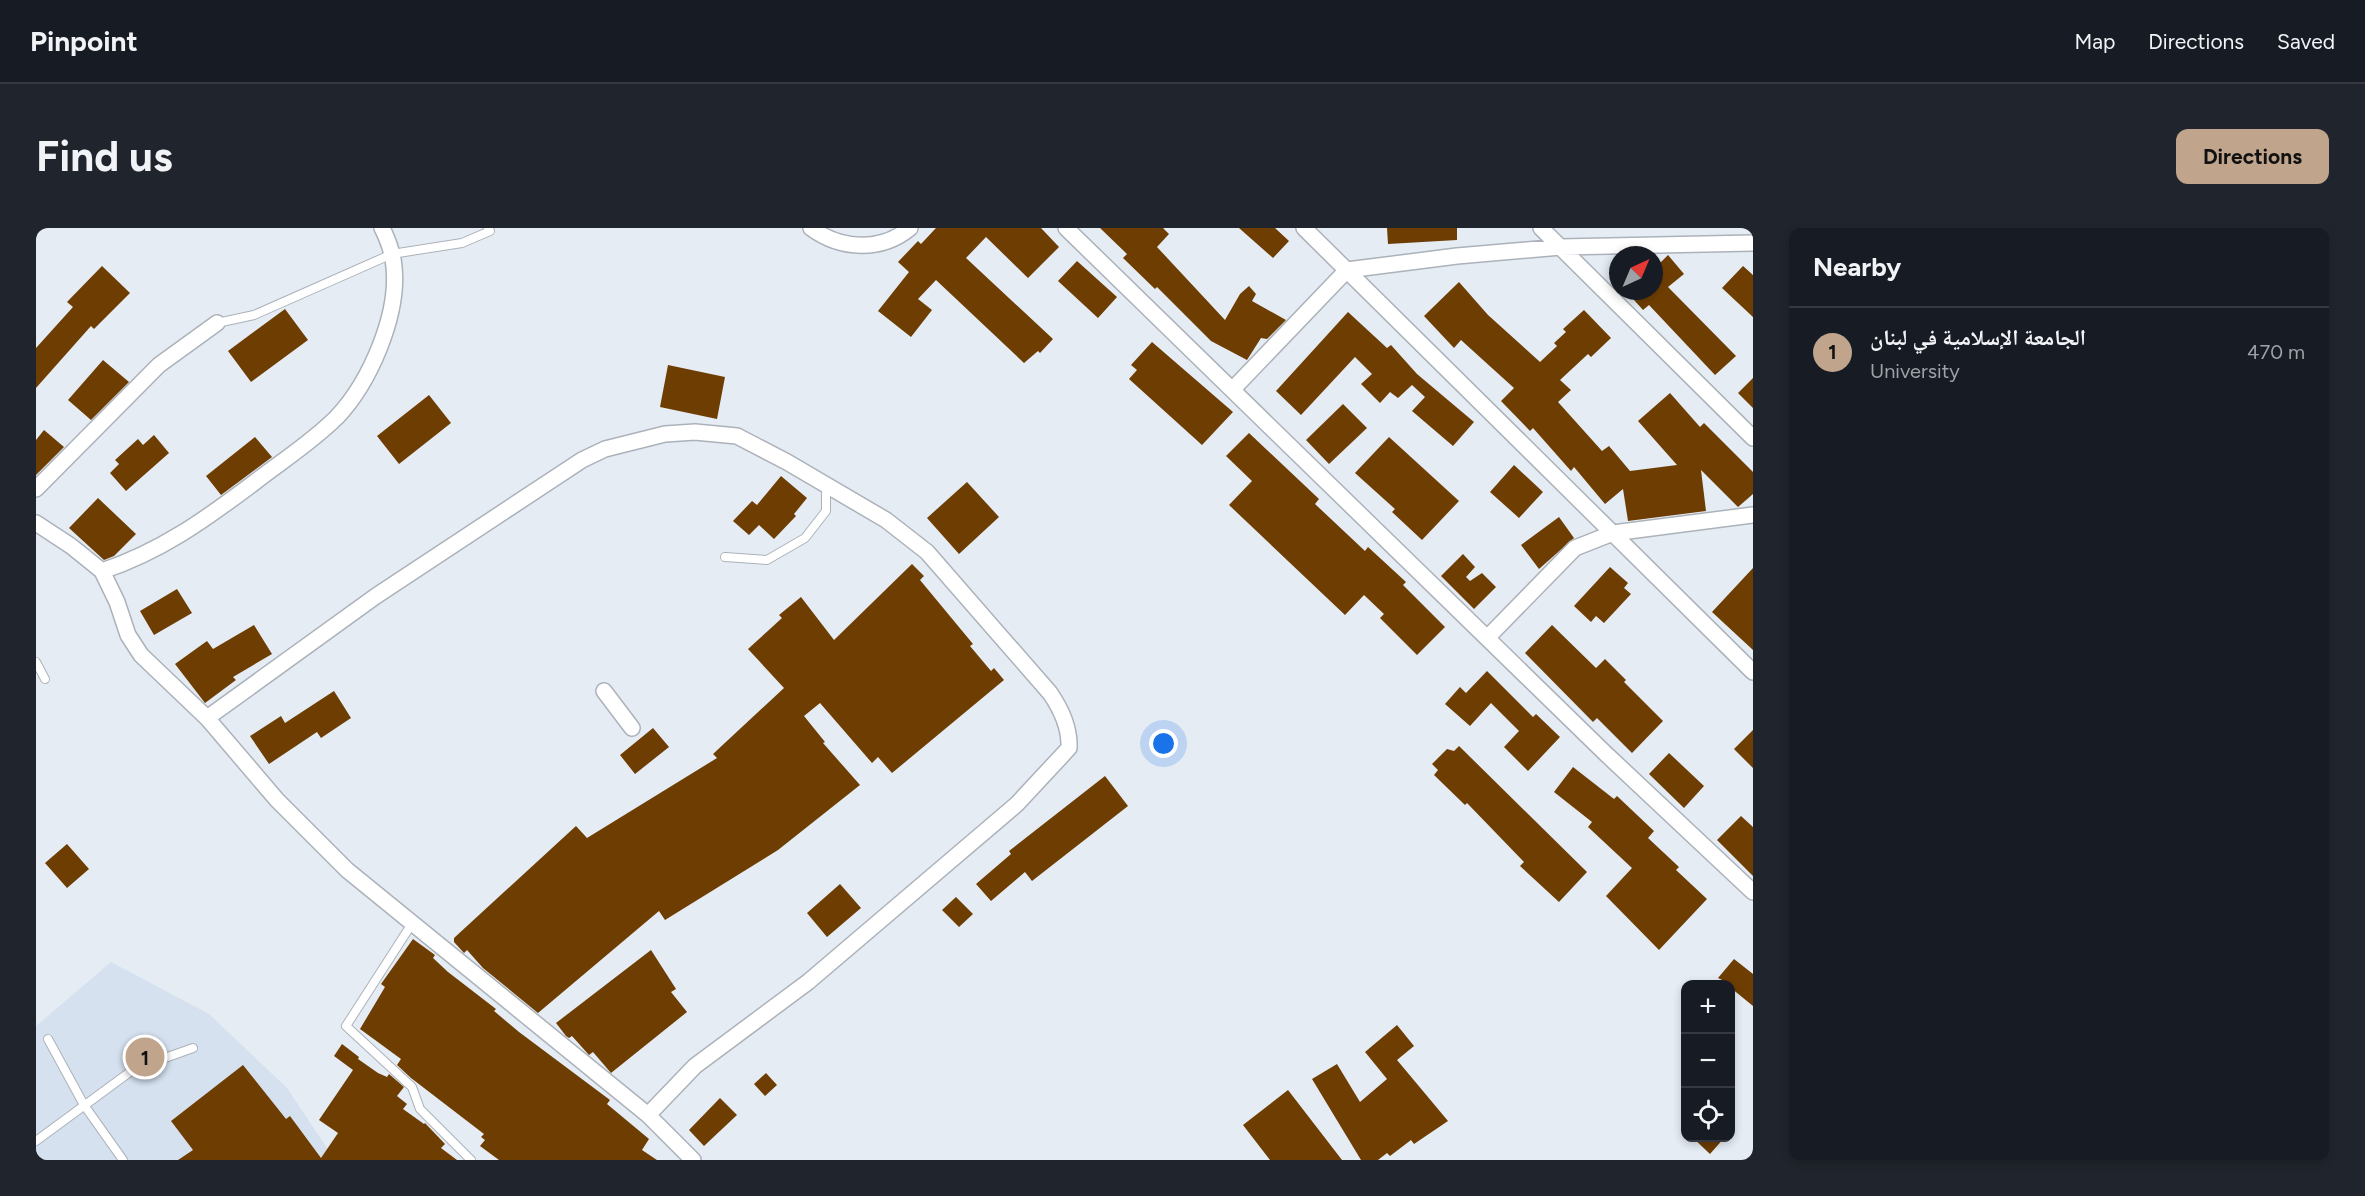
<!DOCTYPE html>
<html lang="en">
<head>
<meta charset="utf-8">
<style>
	:root { --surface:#171b24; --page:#20242c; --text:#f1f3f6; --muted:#9ea1a6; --line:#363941; --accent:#c0a48c }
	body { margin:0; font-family:Figtree,"Noto Naskh Arabic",sans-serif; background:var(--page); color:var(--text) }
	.controls { position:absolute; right:18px; bottom:18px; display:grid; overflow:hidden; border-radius:12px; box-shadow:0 3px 9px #0003 }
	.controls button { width:54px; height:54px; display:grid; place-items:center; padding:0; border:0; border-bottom:2px solid var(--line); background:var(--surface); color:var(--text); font:30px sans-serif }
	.compass { position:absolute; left:1573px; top:18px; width:54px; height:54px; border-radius:50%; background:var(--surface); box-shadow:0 3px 9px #0003; rotate:44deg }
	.you { position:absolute; left:1128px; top:516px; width:21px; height:21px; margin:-15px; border:4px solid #fff; border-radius:50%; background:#1a73e8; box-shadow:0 0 0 9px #1a73e833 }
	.badge { display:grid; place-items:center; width:39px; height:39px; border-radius:50%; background:var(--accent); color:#111; font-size:20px; font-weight:700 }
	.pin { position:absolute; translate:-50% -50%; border:3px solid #fff; box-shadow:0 2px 6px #0006 }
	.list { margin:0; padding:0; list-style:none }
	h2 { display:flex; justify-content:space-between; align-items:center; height:78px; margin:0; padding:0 24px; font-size:26px }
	h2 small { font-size:20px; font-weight:400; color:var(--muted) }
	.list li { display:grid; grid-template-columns:39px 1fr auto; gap:18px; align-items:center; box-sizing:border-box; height:90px; padding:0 24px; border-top:2px solid var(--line) }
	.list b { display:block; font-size:22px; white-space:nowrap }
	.list p { margin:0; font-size:20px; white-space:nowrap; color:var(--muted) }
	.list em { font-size:20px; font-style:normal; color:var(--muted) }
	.icon { flex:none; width:33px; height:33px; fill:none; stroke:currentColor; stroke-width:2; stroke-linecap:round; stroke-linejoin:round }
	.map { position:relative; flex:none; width:1717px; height:932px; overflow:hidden; border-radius:12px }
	header { display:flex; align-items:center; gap:36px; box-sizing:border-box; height:84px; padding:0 30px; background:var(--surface); border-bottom:2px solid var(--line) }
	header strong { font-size:28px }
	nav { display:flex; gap:33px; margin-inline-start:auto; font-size:21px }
	.intro { display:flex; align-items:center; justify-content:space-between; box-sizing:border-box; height:144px; padding:0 36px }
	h1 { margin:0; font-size:42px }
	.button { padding:15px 27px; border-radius:12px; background:var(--accent); color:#111; font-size:21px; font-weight:700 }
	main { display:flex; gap:36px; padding:0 36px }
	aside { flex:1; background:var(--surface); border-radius:12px; box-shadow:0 3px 9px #0003 }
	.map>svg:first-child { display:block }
	.built { fill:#d5e1ef }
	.building { fill:#6e3d02 }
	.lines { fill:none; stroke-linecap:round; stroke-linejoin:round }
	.lane-casing { stroke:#acb2ba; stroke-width:10 }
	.street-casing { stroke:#acb2ba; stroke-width:18 }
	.lane { stroke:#fff; stroke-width:8 }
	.street { stroke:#fff; stroke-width:15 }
</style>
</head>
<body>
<header>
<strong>Pinpoint</strong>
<nav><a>Map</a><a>Directions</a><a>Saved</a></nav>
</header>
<div class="intro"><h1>Find us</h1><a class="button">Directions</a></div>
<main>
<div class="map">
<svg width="1717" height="932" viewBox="0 0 1717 932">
	<rect width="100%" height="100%" fill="#e5ecf4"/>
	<path class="built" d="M75 734 173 786 251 860 299 932H0V798Z"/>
	<path class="building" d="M900 0H1005L1023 19 992 50 950 9 930 30 1017 111 1004 125 1002 123 988 135 900 52 882 71 896 82 875 109 842 83 873 44 862 34 882 13 885 16Z
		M1064 0H1127L1133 6 1121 19 1189 92 1204 66 1213 58 1220 66 1216 73 1250 92 1231 111 1225 110 1211 132 1175 113 1121 59 1119 61 1087 30 1091 26Z
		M1203 0H1239L1253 13 1237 30Z
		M1351 0H1421V12L1352 16Z
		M1632 27 1648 46 1632 59 1700 128 1679 147 1613 77 1607 82 1590 63H1618V41Z
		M1041 33 1081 69 1062 90 1022 53Z
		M66 38 94 65 58 101 55 98 0 160V120L37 79 31 74Z
		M1707 38 1717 47V89L1686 60Z
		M1423 54 1452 87 1504 134 1521 118 1518 115 1530 104 1527 101 1548 82 1575 110 1555 129 1552 126 1524 152 1535 162 1522 174 1566 223 1573 218 1594 243 1641 237 1602 193 1634 165 1664 199 1668 195 1717 244V266L1702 279 1665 242 1670 283 1592 293 1587 261 1569 276 1538 239 1535 243 1497 200 1494 203 1465 173 1478 160 1425 112 1418 120 1388 88Z
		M249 81 272 112 215 154 192 123Z
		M1312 84 1351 120 1355 117 1381 146 1438 194 1417 218 1376 183 1389 169 1376 157 1362 170 1354 164 1344 175 1325 156 1336 146 1319 129 1265 187 1240 163Z
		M1116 114 1197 184 1166 217 1093 151 1101 142 1095 137Z
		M67 132 93 154 55 192 32 172Z
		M632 137 689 149 681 191 624 179Z
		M1717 150V180L1702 165Z
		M393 167 415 195 363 236 341 208Z
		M1307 176 1331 200 1293 236 1270 212Z
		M8 202 28 219 0 247V212Z
		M1213 205 1283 271 1279 276 1329 323 1332 319 1370 354 1367 357 1409 399 1381 427 1344 390 1348 386 1328 367 1309 387 1193 277 1216 253 1190 228Z
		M118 207 133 225 90 263 74 245 83 236 79 232 102 211 107 217Z
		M219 209 236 229 185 267 170 248Z
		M1353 209 1423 273 1386 312 1356 284 1359 281 1319 245Z
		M1478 237 1507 264 1483 290 1454 264Z
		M745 248 771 270 758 286 760 288 738 311 723 297 713 307 697 293 716 273 721 277Z
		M931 254 963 289 923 326 891 290Z
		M62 270 100 306 78 328 68 332 33 300Z
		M1523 289 1538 310 1503 341 1485 317Z
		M1427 326 1439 339 1430 349 1434 353 1446 345 1460 359 1438 381 1405 348Z
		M876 336 888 348 884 352 937 416 934 418 955 443 958 440 968 452 856 545 842 529 836 535 784 475 768 488 789 514 787 515 824 557 742 622 629 692 623 683 502 785 447 740 431 722 428 725 418 714V710L540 598 551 610 681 530 677 526 748 460 712 421 746 390 743 387 765 369 798 412Z
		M1574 339 1592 355 1588 360 1595 366 1568 395 1560 388 1555 394 1538 378Z
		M1717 340V422L1676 384Z
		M141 361 156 385 118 407 104 383Z
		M218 397 236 426 197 449 200 452 169 475 139 436 171 413 177 421Z
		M1516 397 1560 440 1569 431 1590 452 1588 454 1627 493 1596 525 1561 490 1557 494 1489 425Z
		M1451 443 1497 489 1500 486 1524 509 1492 543 1468 519 1483 503 1455 475 1434 498 1409 476 1424 459 1430 465Z
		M298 463 315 490 285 510 281 504 233 536 214 508 245 488 249 495Z
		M617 500 633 519 599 546 584 527Z
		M1717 502V540L1698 521Z
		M1423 518 1551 644 1523 674 1484 638 1488 634 1431 575 1429 577 1398 547 1402 542 1396 536 1411 521 1418 523Z
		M1633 525 1668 558 1648 580 1613 546Z
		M1537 539 1578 571 1581 568 1618 603 1612 610 1643 639 1640 642 1671 671 1623 722 1570 668 1596 640 1552 599 1556 594 1518 564Z
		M1069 548 1092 578 996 653 989 644 955 673 940 656 975 626 973 623Z
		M1705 588 1717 599V648L1681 612Z
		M31 616 53 641 31 660 9 635Z
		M804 656 825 680 791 709 771 685Z
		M920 669 937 686 923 699 906 682Z
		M377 711 399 727 397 730 412 744 460 781 458 783 483 804 574 872 571 876 613 911 606 922 621 932H463L444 918 449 912 445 909 448 906 375 850 361 837 365 831 324 801 349 759 345 756Z
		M615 722 640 761 635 764 651 784 575 845 557 824 553 827 536 808 533 810 530 808 520 795Z
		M1698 731 1717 746V778L1695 760V756L1682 750Z
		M1361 797 1378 818 1361 832 1412 893 1378 916 1375 912 1354 928 1351 925 1342 932H1325L1276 851 1301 836 1324 874 1351 851 1329 824Z
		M306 816 323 829 322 831 342 845 351 849 353 846 368 859 361 868 371 876 367 881 388 896 389 895 409 916 405 920 421 932H142L157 922 135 893 207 837 250 891 254 888 285 930 302 905 283 892 317 842 298 828Z
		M730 845 741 857 729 868 718 856Z
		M1252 862 1306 932H1234L1207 897Z
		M684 870 701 887 668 918 653 902Z
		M1656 909H1689L1674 926Z"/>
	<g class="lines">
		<defs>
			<path id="lane" d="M181 95 218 87 356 26 426 15 454 3 452 0
				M689 329 731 332 769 310 790 283V258
				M0 434 9 451
				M377 694 310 798 376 859 384 881 435 932
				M12 811 48 877 87 932
				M0 913 98 841 157 820"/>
			<path id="street" d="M775 0C805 22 845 24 874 0
				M1030 0 1570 526 1717 664
				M1268 0 1717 444
				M1505 0 1717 210
				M1197 161 1311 42 1421 28 1525 19 1717 15
				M0 261 123 137 181 95
				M0 295 35 318 66 343 81 374 92 407 105 427 171 490 241 572 311 642 612 887 657 932
				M66 343C124 324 170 291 219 254 246 233 276 214 301 189 334 154 363 87 358 39 357 25 352 12 346 0
				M1452 409 1539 320 1577 305 1717 287
				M568 463 596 500
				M171 490 340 368 546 232 569 221 629 206 659 204 701 208 751 234 850 292 891 324 1014 465C1025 481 1034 500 1033 520L981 576 772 754 659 838 612 887"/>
		</defs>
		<use href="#lane" class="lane-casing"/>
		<use href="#street" class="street-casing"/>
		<use href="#lane" class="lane"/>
		<use href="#street" class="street"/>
	</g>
</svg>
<div class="controls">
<button>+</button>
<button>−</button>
<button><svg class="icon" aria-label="locate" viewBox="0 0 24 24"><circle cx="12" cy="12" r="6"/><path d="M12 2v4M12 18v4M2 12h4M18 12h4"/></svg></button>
</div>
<svg class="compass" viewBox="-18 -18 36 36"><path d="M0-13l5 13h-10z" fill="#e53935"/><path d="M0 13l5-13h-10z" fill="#9ea1a6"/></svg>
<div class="you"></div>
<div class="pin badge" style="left:109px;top:829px">1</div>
</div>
<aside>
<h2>Nearby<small></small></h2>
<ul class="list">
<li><span class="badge">1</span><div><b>الجامعة الإسلامية في لبنان</b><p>University</p></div><em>470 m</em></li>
</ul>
</aside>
</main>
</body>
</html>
